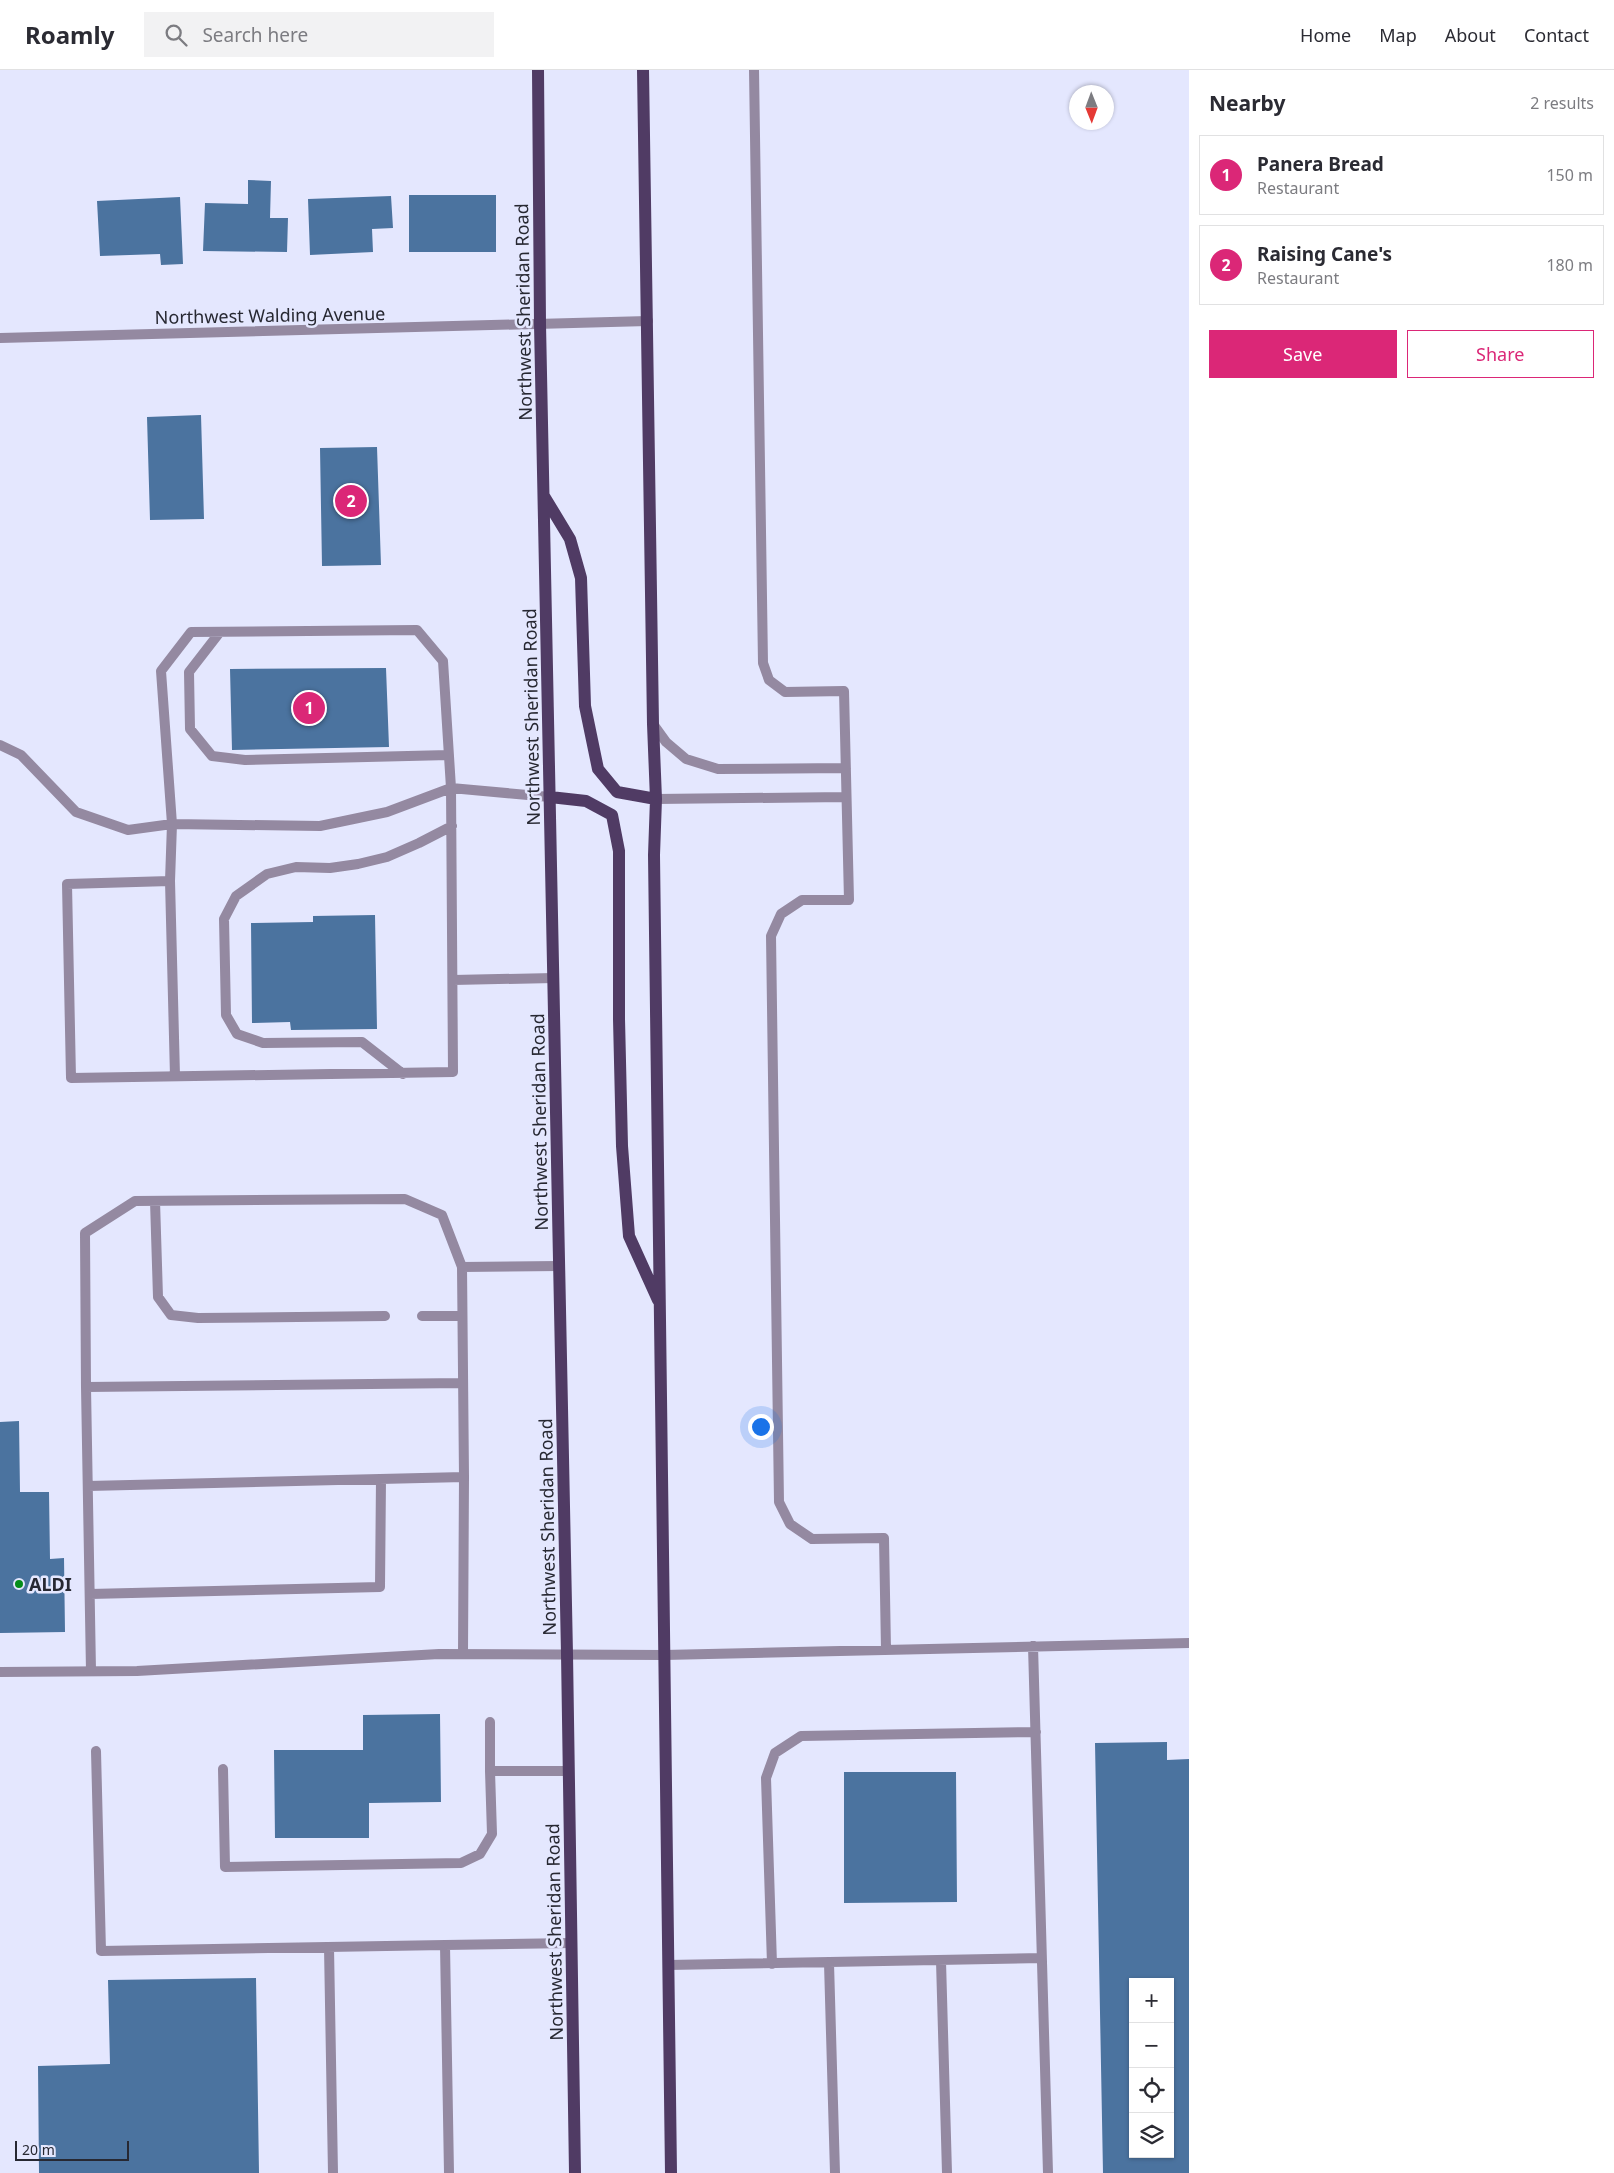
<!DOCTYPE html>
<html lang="en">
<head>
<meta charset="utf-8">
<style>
	:root { --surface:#fff; --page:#f2f2f3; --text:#2b2b33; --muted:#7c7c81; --line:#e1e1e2; --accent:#db2777 }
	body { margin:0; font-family:"Noto Sans",sans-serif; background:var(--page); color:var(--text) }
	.controls { position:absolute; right:15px; bottom:15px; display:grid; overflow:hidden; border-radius:0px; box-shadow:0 1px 4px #0004 }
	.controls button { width:45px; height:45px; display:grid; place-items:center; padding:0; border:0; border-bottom:1px solid var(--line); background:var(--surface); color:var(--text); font:25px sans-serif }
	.compass { position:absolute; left:1069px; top:15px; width:45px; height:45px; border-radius:50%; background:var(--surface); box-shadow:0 1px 4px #0004; rotate:179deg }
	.scale { position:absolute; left:15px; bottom:12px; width:114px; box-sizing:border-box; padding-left:5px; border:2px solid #272832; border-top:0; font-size:14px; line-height:18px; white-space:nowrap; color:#272832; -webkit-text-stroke:4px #e4e7fe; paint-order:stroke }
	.you { position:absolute; left:760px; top:1356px; width:18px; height:18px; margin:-12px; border:4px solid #fff; border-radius:50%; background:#1a73e8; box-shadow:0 0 0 8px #1a73e833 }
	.badge { display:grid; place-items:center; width:32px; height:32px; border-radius:50%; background:var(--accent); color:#fff; font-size:16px; font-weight:700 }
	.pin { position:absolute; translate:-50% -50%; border:2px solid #fff; box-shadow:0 1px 5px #0006 }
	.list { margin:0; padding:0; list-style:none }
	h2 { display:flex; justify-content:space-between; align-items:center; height:65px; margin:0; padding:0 20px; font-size:21px }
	h2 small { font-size:16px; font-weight:400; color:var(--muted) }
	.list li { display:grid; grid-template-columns:32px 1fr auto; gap:15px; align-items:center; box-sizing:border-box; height:80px; margin:0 10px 10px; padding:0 10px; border:1px solid var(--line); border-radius:0px }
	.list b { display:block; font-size:19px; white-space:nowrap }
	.list p { margin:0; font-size:16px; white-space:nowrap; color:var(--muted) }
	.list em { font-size:16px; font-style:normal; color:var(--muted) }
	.actions { display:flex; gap:10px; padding:15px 20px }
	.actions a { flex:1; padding:11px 0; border:1px solid var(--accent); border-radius:0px; text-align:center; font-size:18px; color:var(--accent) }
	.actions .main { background:var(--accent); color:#fff }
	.icon { flex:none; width:28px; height:28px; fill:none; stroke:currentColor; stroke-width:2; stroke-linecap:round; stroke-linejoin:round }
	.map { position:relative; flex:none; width:1189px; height:2103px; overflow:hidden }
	header { display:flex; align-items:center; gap:30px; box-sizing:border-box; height:70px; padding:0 25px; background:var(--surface); border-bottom:1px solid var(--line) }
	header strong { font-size:24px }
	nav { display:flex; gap:28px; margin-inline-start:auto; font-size:18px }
	.search { width:350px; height:45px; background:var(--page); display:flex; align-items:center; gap:12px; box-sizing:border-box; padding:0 18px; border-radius:0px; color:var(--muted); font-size:19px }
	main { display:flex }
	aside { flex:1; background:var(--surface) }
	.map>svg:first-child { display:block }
	.building { fill:#4b739f; fill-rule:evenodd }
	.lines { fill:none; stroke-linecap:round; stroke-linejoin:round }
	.lane { stroke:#9489a1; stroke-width:10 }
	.street { stroke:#9489a1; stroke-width:10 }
	.primary { stroke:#503b64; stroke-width:12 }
	.poi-dot { fill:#048c19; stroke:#e4e7fe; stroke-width:2 }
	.labels { text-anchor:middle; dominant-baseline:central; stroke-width:5; stroke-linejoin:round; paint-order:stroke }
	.street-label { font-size:18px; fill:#272832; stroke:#e4e7fe }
	.poi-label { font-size:18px; font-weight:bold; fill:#272832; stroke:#e4e7fe; text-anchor:start }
</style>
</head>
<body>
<header>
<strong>Roamly</strong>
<div class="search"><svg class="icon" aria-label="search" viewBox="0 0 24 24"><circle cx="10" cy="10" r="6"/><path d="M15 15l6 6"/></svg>Search here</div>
<nav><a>Home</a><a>Map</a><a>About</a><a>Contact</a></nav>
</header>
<main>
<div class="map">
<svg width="1189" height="2103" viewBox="0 0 1189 2103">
	<rect width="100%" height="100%" fill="#e4e7fe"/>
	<path class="building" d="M248 110 271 111 270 148H288L287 182 203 181 205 133 248 134Z
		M409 125H496V182H409Z
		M391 126 393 158 372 159 373 182 310 185 308 129Z
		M180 127 183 194 161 195 160 184 100 186 97 131Z
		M201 345 204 449 150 450 147 347Z
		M377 377 381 495 322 496 320 378Z
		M386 598 389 677 232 680 230 599Z
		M375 845 377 959 291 960 290 952 252 953 251 853 313 852V846Z
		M19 1351 20 1422H49L50 1489 64 1488 65 1562 0 1563V1352Z
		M440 1644 441 1732 369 1733V1768H275L274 1680H363V1645Z
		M1167 1672V1690L1189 1689V2103H1103L1095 1673ZM1133 1912H1170V2084H1133Z
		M844 1702H956L957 1832 844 1833Z
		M256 1908 259 2103H39L38 1996 110 1994 108 1910Z"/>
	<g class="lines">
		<path class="lane" d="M754 0 763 593 769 610 785 622 844 621 849 830H802L781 844 771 866 779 1432 790 1454 812 1469 884 1468 886 1580
			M220 562 189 602 190 659 212 686 245 690 449 685
			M653 654 666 672 686 689 718 699 846 698
			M0 675 21 685 76 742 128 760 172 754 320 756 387 742 451 718 453 1002 71 1008 67 814 170 811 175 1006
			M656 729 846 727
			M170 811 172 754 161 601 191 562 417 560 443 591 451 718 550 727
			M453 910 554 908
			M403 1004 362 972 263 973 237 964 226 945 224 849 236 826 267 804 296 797 330 798 358 794 387 787 419 773 452 756
			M155 1131 158 1227 171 1245 198 1248 385 1246
			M422 1246H462
			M86 1317 463 1313
			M88 1416 464 1407
			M90 1524 380 1517 381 1409
			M1033 1576 1048 2103
			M463 1584 464 1407 462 1197 559 1196
			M91 1601 86 1317 85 1163 135 1131 405 1129 442 1145 462 1197
			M0 1602 137 1601 439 1584 664 1585 1189 1573
			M490 1652V1701
			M96 1681 101 1881 445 1875
			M223 1699 225 1797 461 1793 480 1784 492 1764 490 1701H569
			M329 1877 333 2103
			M941 1891 947 2103
			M829 1893 835 2103
			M772 1894 766 1708 775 1683 801 1666 1036 1662
			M668 1895 1042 1888
			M449 2103 445 1875 572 1873"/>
		<path class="street" d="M0 268 648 251"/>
		<path class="primary" d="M538 0 540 254 567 1584 575 2103
			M643 0 653 654 656 729 654 785 671 2103
			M544 426 570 469 581 508 585 636 598 699 617 722 656 729
			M550 727 586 731 612 745 619 781V949L622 1076 629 1166 658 1230"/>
	</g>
	<circle class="poi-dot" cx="19" cy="1514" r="5"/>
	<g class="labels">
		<g class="street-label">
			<text transform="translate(523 242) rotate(-91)">Northwest Sheridan Road</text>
			<text transform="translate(270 245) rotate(-1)">Northwest Walding Avenue</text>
			<text transform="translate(531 647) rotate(-91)">Northwest Sheridan Road</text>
			<text transform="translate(539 1052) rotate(-91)">Northwest Sheridan Road</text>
			<text transform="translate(547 1457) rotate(-91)">Northwest Sheridan Road</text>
			<text transform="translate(554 1862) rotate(-91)">Northwest Sheridan Road</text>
		</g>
		<g class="poi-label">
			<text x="29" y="1514">ALDI</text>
		</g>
	</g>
</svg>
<div class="controls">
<button>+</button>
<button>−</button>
<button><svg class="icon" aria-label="locate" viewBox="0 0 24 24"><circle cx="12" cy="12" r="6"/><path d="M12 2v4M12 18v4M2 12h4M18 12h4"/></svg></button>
<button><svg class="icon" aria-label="layers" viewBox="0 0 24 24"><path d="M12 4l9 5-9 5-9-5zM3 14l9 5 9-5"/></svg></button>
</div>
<svg class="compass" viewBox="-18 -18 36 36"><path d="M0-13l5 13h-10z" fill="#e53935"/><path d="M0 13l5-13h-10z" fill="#7c7c81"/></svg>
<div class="scale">20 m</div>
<div class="you"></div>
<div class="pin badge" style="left:309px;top:638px">1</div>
<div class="pin badge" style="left:351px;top:431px">2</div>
</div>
<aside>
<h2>Nearby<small>2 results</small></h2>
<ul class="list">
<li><span class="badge">1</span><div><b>Panera Bread</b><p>Restaurant</p></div><em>150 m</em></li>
<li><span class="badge">2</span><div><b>Raising Cane's</b><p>Restaurant</p></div><em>180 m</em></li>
</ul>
<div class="actions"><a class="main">Save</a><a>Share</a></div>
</aside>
</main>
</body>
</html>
